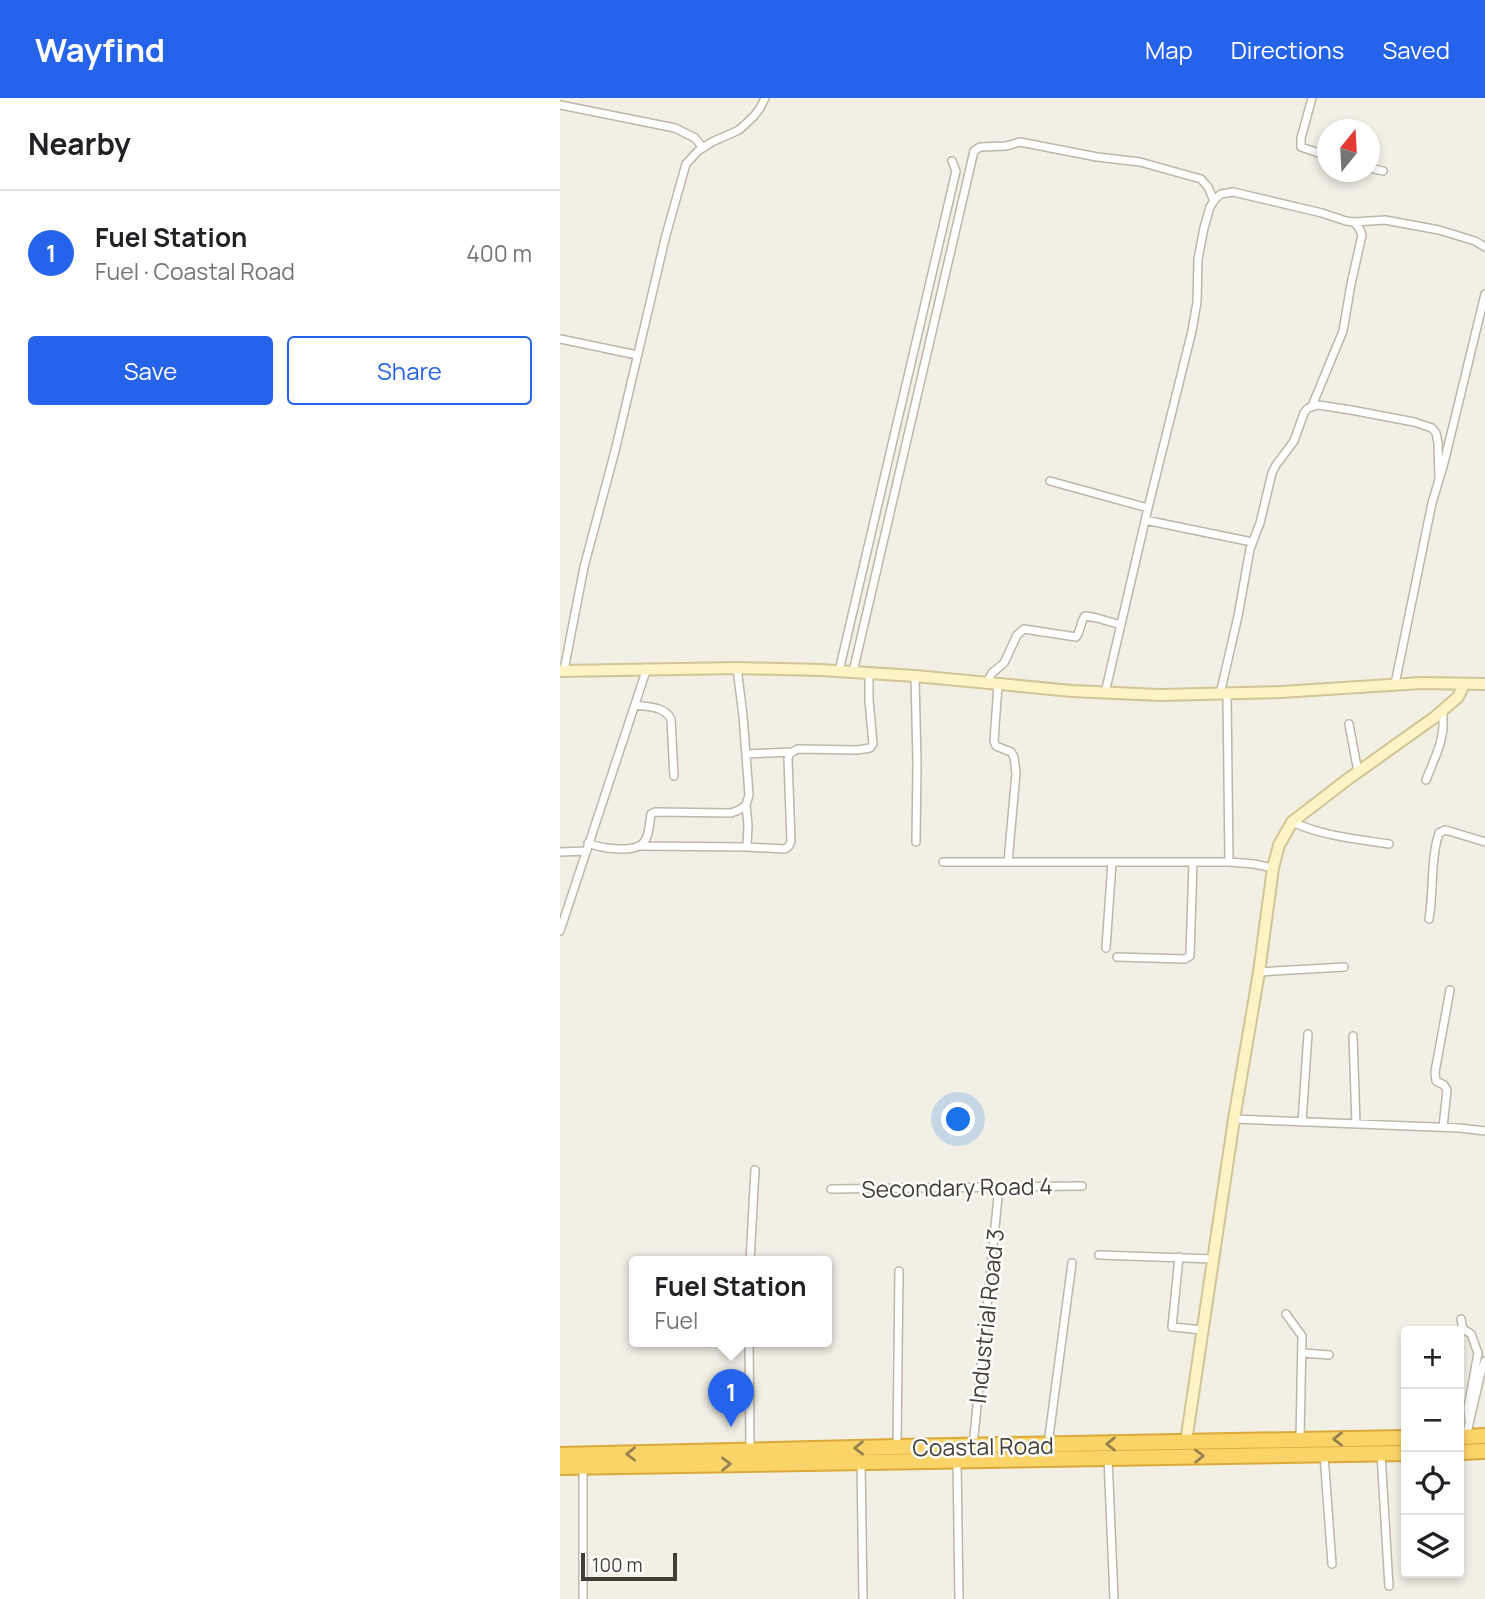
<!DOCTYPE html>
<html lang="en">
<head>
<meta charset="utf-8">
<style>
	:root { --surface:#fff; --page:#f6f6f6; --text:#202124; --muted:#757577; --line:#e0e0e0; --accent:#2563eb }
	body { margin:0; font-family:Manrope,sans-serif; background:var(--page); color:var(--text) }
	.controls { position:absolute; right:21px; bottom:21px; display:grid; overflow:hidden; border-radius:7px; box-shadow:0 4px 10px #0003 }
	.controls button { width:63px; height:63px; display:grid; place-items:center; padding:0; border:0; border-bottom:2px solid var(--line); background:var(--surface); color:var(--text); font:35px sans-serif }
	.compass { position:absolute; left:757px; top:21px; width:63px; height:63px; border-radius:50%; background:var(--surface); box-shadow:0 4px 10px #0003; rotate:18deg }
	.scale { position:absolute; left:21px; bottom:18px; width:96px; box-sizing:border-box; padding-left:7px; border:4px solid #443f35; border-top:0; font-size:19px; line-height:24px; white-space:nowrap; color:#443f35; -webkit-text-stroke:5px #fff; paint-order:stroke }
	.you { position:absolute; left:399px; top:1022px; width:24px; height:24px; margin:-18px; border:5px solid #fff; border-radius:50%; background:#1a73e8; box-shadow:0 0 0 10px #1a73e833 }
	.badge { display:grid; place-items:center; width:46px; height:46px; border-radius:50%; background:var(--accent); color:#fff; font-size:23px; font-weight:700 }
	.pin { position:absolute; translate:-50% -58px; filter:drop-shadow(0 2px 4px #0008) }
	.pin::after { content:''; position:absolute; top:37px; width:24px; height:21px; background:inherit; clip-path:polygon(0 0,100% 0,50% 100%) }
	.popup { position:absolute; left:69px; top:1158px; width:203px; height:91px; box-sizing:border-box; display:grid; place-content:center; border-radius:7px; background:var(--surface); filter:drop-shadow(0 2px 5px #0005); font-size:23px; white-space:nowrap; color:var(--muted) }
	.popup b { font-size:26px; color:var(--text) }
	.popup::after { content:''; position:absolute; left:50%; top:100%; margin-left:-14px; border:14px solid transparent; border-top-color:var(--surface) }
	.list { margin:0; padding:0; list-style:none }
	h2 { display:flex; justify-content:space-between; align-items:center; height:91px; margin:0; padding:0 28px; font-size:30px }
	h2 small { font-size:23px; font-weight:400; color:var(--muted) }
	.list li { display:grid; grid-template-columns:46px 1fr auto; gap:21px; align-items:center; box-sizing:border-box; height:126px; padding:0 28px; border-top:2px solid var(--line) }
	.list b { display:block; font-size:26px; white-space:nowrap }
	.list p { margin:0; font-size:23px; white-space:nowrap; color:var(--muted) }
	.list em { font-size:23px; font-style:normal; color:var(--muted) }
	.actions { display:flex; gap:14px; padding:21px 28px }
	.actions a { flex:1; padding:16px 0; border:2px solid var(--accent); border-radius:7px; text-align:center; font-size:24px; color:var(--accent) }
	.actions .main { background:var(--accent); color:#fff }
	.icon { flex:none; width:38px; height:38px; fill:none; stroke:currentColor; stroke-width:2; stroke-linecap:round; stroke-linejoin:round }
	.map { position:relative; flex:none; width:925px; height:1501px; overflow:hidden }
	header { display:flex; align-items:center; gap:42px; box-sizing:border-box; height:98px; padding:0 35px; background:var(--accent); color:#fff }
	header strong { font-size:33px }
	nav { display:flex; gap:38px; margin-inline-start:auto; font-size:24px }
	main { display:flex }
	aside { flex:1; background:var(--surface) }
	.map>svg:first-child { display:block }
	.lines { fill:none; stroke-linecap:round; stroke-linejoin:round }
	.street-casing { stroke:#bdb7a8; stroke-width:10 }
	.secondary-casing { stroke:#d1c596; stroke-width:14 }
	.highway-casing { stroke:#d9a939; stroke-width:18 }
	.street { stroke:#fff; stroke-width:7 }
	.secondary { stroke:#fdf3c4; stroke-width:10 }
	.highway { stroke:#fad369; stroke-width:14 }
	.oneway { stroke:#96824c }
	.labels { text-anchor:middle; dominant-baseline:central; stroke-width:5; stroke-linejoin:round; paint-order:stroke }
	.street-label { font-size:23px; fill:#443f35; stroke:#fff }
</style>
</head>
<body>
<header>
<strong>Wayfind</strong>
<nav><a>Map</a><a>Directions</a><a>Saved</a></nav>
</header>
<main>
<aside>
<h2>Nearby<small></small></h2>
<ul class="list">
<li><span class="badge">1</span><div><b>Fuel Station</b><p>Fuel · Coastal Road</p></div><em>400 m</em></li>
</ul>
<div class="actions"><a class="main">Save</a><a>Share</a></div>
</aside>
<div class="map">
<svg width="925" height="1501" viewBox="0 0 925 1501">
	<rect width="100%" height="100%" fill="#f2efe5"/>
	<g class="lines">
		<defs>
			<path id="street" d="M752 0 741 40V49L768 58
				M0 7 115 30 135 40 143 50
				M810 70 823 73
				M0 241 77 257
				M752 308 783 233 791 186 802 137 799 130 794 124
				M490 383 588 410
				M585 422 692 444
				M4 572 24 469 55 353 106 137 126 66 138 53 152 44 179 32 194 18 200 10 205 0
				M279 573 396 73 392 63
				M293 574 414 53 420 49 446 48 460 44 537 59 580 64 641 81 648 89 654 103
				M355 578 357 665 356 744
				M426 586 432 575 444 565 457 537 464 531 516 539C521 533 520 524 525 518L537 520 561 527
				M835 586 872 405 884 365 925 196
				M438 587 434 643 436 648 451 654 454 659 456 675 448 764
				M545 595 588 410 632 233 637 204 638 161 644 130 650 109 655 101 661 96 673 94 762 115 786 123 794 124 825 122 879 132 915 143 925 149
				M660 596 678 518 690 451 700 425 712 375 716 367 734 343 744 315 748 310 758 307 791 312 854 324 872 330 876 335 878 345 879 381
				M667 596 669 764
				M75 607C88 609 104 608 111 621L114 678
				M789 626 798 674
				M186 656 232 654
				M866 682C875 659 887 638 882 613
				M732 724C763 738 796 741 829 746
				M28 745C40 750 75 756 84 744 90 737 89 725 91 716L95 714 171 715 179 712 186 707 189 697 183 618 177 570
				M80 748 187 749 188 727 186 707
				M187 749 225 751 229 748 231 743 228 661C229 655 232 654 238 651L297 652 310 650 313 646 309 602V575
				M0 754 26 753
				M383 764H669L694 766 713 770
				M869 821C874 793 870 763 879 735L885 732 889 733 925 744
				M0 833 87 570
				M546 850 552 764
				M557 859 625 861 630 858 633 764
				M699 874 784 869
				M793 938 796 1026
				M674 1021 900 1030 925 1033
				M742 1024 748 936
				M883 1029 887 992 884 987 876 983 875 974 890 892
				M271 1091 522 1088
				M539 1157 653 1161
				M619 1159 612 1229 643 1232
				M190 1163 195 1072
				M726 1216 742 1238 740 1341
				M901 1221 903 1231 911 1236 918 1255 908 1310 909 1321
				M189 1243 190 1352
				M743 1255 769 1257
				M906 1339 921 1274 925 1263
				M488 1346 512 1165
				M337 1348 339 1173
				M413 1348 439 1089
				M821 1356 829 1488
				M764 1357 772 1466
				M548 1360 554 1501
				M397 1363 399 1501
				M301 1364 303 1501
				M23 1369V1501"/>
			<path id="secondary" d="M0 573 177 570 261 572 355 578 512 593 600 597 721 594 861 585 925 586
				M626 1344 674 1021 699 874 713 770 719 747 732 724 788 681 875 619 898 599 904 586"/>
			<path id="highway" d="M899 1339 925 1338
				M899 1354 925 1353
				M0 1357 337 1349 846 1340
				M0 1369 846 1355"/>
		</defs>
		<use href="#street" class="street-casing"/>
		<use href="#secondary" class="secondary-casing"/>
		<use href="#highway" class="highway-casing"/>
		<use href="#street" class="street"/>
		<use href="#secondary" class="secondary"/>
		<use href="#highway" class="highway"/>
	</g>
	<defs><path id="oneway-chevron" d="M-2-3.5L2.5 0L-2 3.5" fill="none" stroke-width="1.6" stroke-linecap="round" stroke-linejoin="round" transform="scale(1.75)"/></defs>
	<g class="oneway">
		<use href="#oneway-chevron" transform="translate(778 1341) rotate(179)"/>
		<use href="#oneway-chevron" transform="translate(551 1346) rotate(179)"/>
		<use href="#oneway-chevron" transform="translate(299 1350) rotate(179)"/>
		<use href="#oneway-chevron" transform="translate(71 1356) rotate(179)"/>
		<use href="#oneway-chevron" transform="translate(639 1358) rotate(-1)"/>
		<use href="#oneway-chevron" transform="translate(166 1366) rotate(-1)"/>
	</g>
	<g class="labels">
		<g class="street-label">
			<text transform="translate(397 1089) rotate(-1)">Secondary Road 4</text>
			<text transform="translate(426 1218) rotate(-84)">Industrial Road 3</text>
			<text transform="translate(423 1348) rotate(-1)">Coastal Road</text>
		</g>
	</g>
</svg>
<div class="controls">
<button>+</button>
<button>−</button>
<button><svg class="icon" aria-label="locate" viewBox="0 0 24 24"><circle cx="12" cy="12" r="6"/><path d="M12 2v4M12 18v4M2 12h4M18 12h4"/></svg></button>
<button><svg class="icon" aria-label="layers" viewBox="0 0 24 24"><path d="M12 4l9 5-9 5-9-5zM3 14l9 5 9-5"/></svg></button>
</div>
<svg class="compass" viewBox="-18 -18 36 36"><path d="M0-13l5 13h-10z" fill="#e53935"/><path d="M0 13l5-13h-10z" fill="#757577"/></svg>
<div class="scale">100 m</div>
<div class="you"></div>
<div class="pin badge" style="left:171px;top:1329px">1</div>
<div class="popup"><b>Fuel Station</b>Fuel</div>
</div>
</main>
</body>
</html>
